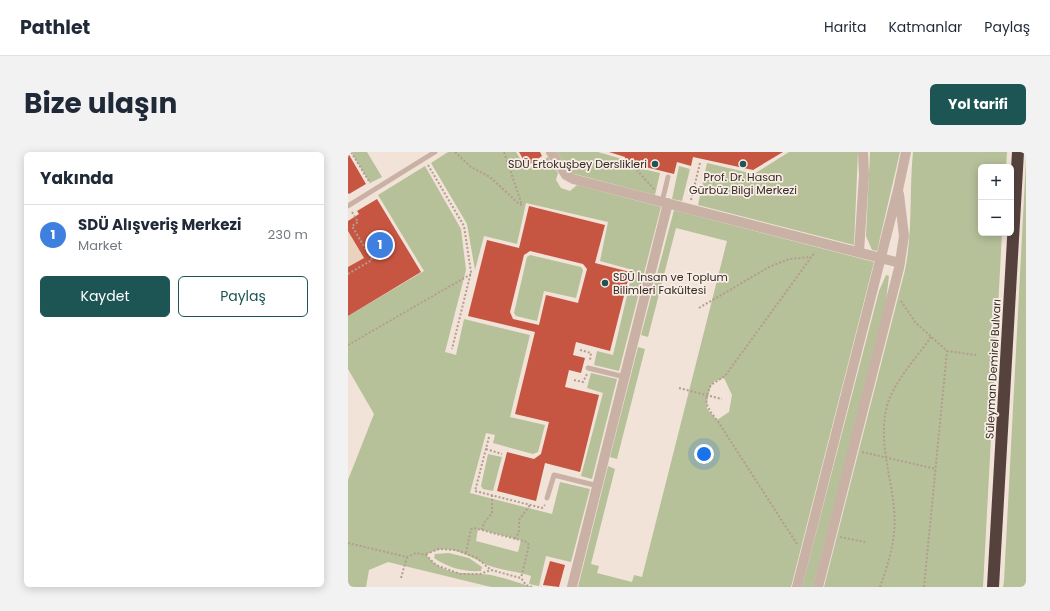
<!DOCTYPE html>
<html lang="tr">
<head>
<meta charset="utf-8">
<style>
	:root { --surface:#fff; --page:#f2f2f3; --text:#1f2937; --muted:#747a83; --line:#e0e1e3; --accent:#1c5554 }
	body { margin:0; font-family:Poppins,sans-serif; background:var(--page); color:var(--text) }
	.controls { position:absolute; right:12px; top:12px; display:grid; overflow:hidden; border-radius:6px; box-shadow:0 2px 10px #0003 }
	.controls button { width:36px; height:36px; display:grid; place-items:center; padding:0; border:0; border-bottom:1px solid var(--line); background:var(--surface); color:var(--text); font:20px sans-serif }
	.you { position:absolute; left:356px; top:302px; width:14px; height:14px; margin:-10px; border:3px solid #fff; border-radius:50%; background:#1a73e8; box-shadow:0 0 0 6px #1a73e833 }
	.badge { display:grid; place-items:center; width:26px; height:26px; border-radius:50%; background:var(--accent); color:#fff; font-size:13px; font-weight:700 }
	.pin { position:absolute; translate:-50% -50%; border:2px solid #fff; box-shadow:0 1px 4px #0006 }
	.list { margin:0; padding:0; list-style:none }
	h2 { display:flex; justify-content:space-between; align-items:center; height:52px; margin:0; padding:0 16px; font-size:17px }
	h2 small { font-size:13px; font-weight:400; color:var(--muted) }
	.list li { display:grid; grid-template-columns:26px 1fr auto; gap:12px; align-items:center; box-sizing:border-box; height:60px; padding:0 16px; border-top:1px solid var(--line) }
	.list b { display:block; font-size:15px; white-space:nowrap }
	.list p { margin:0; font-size:13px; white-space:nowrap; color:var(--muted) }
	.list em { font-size:13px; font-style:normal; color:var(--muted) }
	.actions { display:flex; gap:8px; padding:12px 16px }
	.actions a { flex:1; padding:9px 0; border:1px solid var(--accent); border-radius:6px; text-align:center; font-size:14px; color:var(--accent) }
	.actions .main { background:var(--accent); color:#fff }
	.map { position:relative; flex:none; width:678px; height:435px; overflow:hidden; border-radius:6px }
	header { display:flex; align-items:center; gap:24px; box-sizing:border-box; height:56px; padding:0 20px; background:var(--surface); border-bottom:1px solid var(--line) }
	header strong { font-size:19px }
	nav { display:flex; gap:22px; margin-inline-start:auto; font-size:14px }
	.intro { display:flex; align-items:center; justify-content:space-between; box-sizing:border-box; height:96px; padding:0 24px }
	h1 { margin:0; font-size:28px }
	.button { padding:10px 18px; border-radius:6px; background:var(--accent); color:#fff; font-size:14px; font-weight:700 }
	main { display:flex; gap:24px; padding:0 24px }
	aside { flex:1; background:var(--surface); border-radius:6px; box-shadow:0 2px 10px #0003 }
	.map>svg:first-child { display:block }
	.green { fill:#b6c099; fill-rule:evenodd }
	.plaza { fill:#e9d3bf }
	.building { fill:#c65642; fill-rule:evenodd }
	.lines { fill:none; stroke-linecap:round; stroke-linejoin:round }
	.path { stroke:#b49c8f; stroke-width:2; stroke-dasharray:2 2; stroke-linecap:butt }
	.lane { stroke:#c9b2a5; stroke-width:5 }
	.street { stroke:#c9b2a5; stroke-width:10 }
	.highway { stroke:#55423d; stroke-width:12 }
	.poi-dot { fill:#1c5554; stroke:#f9eee5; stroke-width:1.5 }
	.labels { text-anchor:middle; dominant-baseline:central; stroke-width:3.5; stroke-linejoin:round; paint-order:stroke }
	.poi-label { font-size:11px; fill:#342926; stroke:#f9eee5; text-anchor:end }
	.street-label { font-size:11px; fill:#342926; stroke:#f9eee5 }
</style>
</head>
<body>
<header>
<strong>Pathlet</strong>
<nav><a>Harita</a><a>Katmanlar</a><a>Paylaş</a></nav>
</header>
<div class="intro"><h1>Bize ulaşın</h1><a class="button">Yol tarifi</a></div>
<main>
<aside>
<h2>Yakında<small></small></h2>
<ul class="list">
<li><span class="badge" style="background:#3f7fe0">1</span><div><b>SDÜ Alışveriş Merkezi</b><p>Market</p></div><em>230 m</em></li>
</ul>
<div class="actions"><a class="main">Kaydet</a><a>Paylaş</a></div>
</aside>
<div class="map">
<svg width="678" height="435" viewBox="0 0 678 435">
	<rect width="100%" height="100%" fill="#f1e3d8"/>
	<path class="green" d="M3 0H19L34 25 22 31Z
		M100 0H168L179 18 200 5 210 21 208 28 213 36 222 39 229 33 313 55 271 219 246 213 249 199 265 203 285 118 252 109 260 70 178 51 169 92 136 84 127 118 119 72 83 11Z
		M209 0H250L274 7 273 12 312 21 307 43 223 21Z
		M441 0H510L506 93 350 53 359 11 406 22Z
		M522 0H552L529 99 524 98 518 84Z
		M565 0H659L658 15H633V81H654L635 435H476L557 118C565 79 561 40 565 0Z
		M678 7V435H655L656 429Z
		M77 14 113 77 118 118 97 200 108 203 116 167 182 183 162 265 197 273 190 300 185 302 145 291 147 283 138 281 122 341 204 362 212 330 242 337 223 410 198 404 191 434 181 432 183 424C168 419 149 418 135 411 117 402 98 390 78 403 94 422 110 421 133 422 146 422 171 431 184 435H143L40 410 21 418 18 435H0V328L26 262 0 217V164L76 119 30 43ZM130 377 173 388 170 400 128 389Z
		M331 14 342 17 334 49 324 47Z
		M326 58 526 110 443 435H230L260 314 267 317 243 412 251 414 249 421 284 430 286 423 294 425 379 89 328 76 300 185 293 183ZM376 226 384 243 381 260 369 268 359 257V249L363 233 367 229Z
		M182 103 233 115 235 118 228 146 196 139 189 169 168 164 166 161 179 105Z
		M538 123 541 124 537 157 465 435H454L531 139Z
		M290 195 297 197 269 307 262 305Z
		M243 221 269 227 244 327 233 324 255 241 239 236Z
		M140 302 154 305 145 339 135 337 133 334Z
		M101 401 121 406 134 415 133 419C115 420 101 416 86 406L87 402Z"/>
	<path class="plaza" d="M0 79 16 106 0 115Z"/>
	<path class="building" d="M171 0H192L194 4 179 14Z
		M261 0H435L405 18 345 5 343 14 329 10 326 22 277 10V5Z
		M0 1 18 32 1 42 0 41Z
		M29 47 73 120 0 164V115L16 106 0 79V69L11 62 9 59Z
		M181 54 257 73 247 111 282 120 262 199 228 190 225 203 237 206 233 221 221 218 217 235 251 243 232 320 197 311 188 349 149 339 159 300 186 307 193 302 201 270 167 262 187 180 120 164 139 88 171 96ZM182 99 235 112 239 117 230 151 198 143 191 173 165 167 162 160 176 103Z
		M202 409 217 413 211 435 195 433Z"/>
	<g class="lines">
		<path class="path" d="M3 0 22 31
			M107 0 123 15 142 25 171 52 174 53 156 0
			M80 13 116 74 123 120 104 197
			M286 15 306 37
			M343 48 352 11
			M0 122 24 108 4 74 10 70 4 60
			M553 149 567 170 599 199 628 203
			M351 156 421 115 441 107 463 105
			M0 193 123 122
			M232 198 243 201 242 208
			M226 228 235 230 239 222
			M331 236 374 247
			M141 285 127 339 194 356 197 353
			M138 297 154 302
			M514 300 588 317
			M134 378 136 371 144 361V343
			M492 385 517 390
			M167 387 171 380V368L182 353
			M0 391 59 405 68 401 78 403 88 413 112 422H132L143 418
			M449 392 369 268C358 255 355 249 363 233L377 224 467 100
			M118 401 123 377 126 376 179 390 181 393 173 426
			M78 402 91 397 108 398 129 406 143 418 173 426 178 433 184 435
			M53 426 59 405
			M532 435C541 410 549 384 546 357 543 322 530 289 539 254 545 231 569 205 583 185
			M576 435 599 199"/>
		<path class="lane" d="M314 50 320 25
			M0 54 87 0
			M240 216 277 225
			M199 346 206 323 250 334"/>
		<path class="street" d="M203 0 218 23 225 27 552 111
			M511 100 516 23 515 0
			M224 435 320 51
			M449 435 550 38 558 0
			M470 435 551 116 556 84 551 42"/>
		<path class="highway" d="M645 435 670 0"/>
	</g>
	<g class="poi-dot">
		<circle cx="307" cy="12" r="4"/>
		<circle cx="395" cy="12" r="4"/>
		<circle cx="257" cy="131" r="4"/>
	</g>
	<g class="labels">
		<g class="poi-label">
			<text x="299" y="12">SDÜ Ertokuşbey Derslikleri</text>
			<text x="395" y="25" text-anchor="middle">Prof. Dr. Hasan<tspan x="395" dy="13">Gürbüz Bilgi Merkezi</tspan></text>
			<text x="265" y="125" text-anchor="start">SDÜ İnsan ve Toplum<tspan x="265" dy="13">Bilimleri Fakültesi</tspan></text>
		</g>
		<g class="street-label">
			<text transform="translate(645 217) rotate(-87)">Süleyman Demirel Bulvarı</text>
		</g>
	</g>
</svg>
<div class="controls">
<button>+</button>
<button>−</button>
</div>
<div class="you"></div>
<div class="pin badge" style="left:32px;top:93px;background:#3f7fe0">1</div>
</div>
</main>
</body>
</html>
